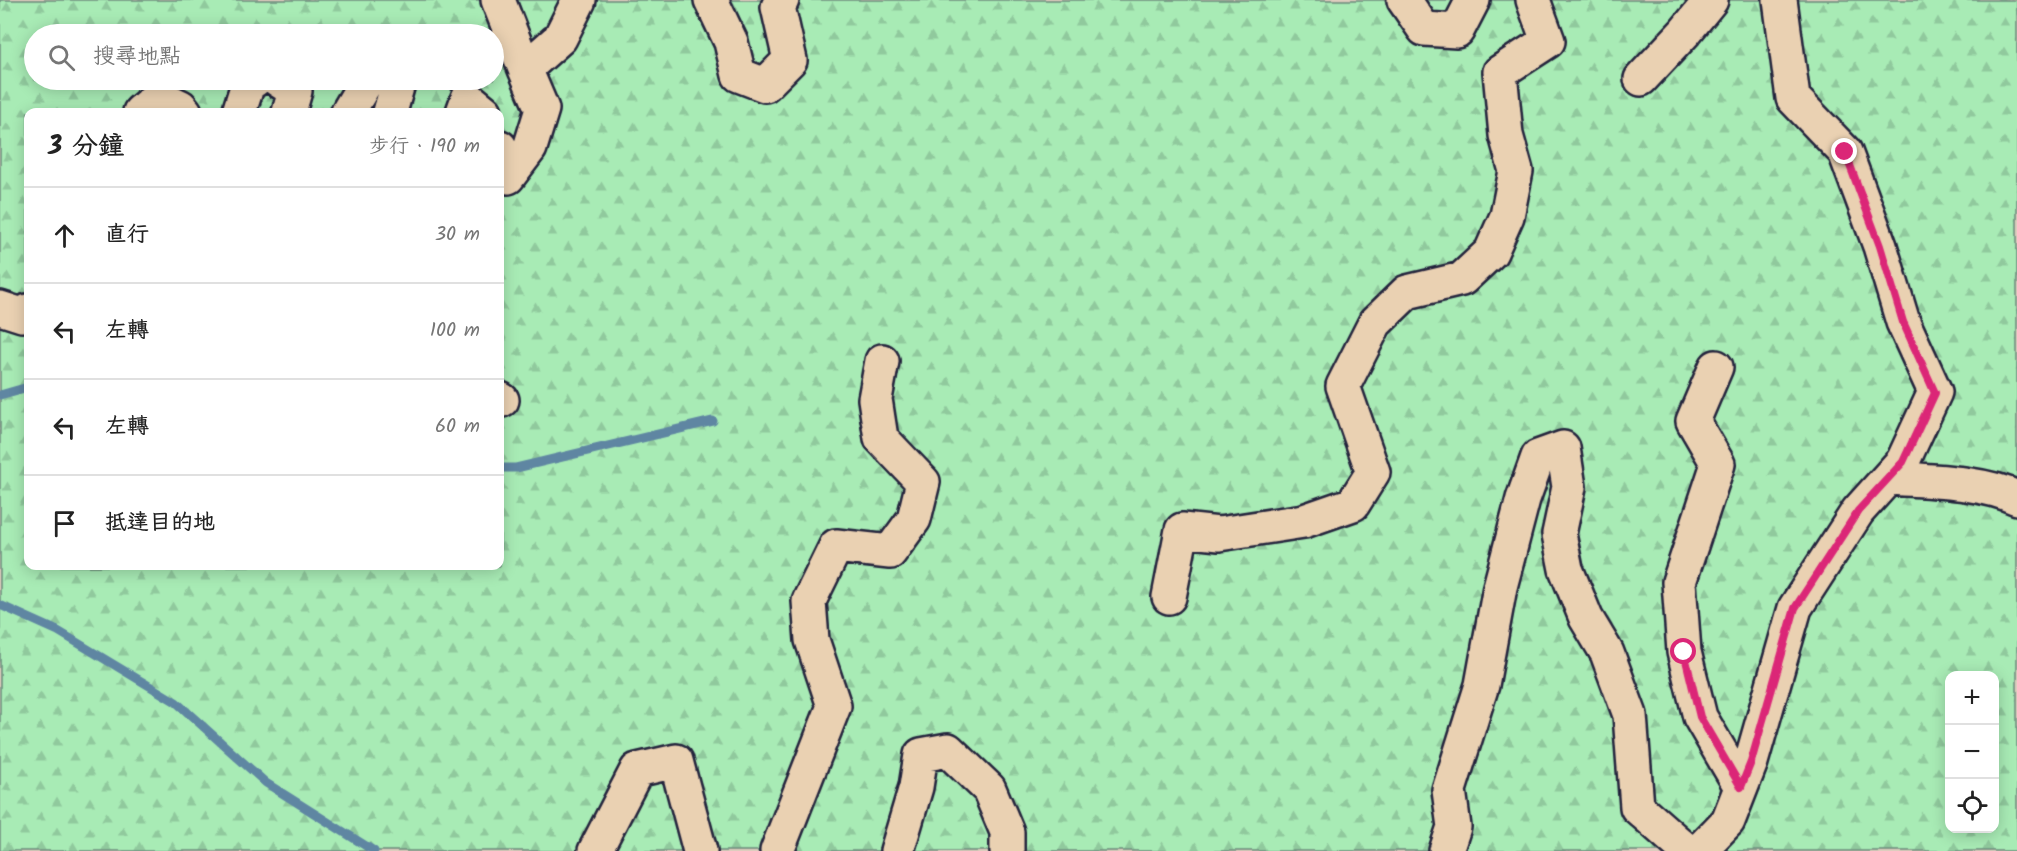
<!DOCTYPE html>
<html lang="zh-TW">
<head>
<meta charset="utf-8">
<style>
	:root { --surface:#fff; --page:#f2f2f2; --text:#222; --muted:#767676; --line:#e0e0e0 }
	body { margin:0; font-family:Kalam,"LXGW WenKai TC",sans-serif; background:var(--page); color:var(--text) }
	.controls { position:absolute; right:18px; bottom:18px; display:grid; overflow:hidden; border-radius:12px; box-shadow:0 3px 15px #0003 }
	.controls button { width:54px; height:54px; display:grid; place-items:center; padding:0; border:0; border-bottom:2px solid var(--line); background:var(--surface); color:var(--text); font:30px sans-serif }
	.stop { position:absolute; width:18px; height:18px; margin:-14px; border:4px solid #db2777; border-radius:50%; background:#fff }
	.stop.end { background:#db2777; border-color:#fff; box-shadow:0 2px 6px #0008 }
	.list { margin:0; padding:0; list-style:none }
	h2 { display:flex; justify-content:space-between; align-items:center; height:78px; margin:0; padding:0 24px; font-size:26px }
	h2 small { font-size:20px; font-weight:400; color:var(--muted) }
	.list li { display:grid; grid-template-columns:39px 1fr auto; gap:18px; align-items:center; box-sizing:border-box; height:96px; padding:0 24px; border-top:2px solid var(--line) }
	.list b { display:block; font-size:22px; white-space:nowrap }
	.list em { font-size:20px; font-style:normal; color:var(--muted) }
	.icon { flex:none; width:33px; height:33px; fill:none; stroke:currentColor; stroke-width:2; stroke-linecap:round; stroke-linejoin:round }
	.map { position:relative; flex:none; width:2017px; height:851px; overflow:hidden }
	.search { position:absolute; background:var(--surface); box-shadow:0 3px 15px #0003; left:24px; top:24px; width:480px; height:66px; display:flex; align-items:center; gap:15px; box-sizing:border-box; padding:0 21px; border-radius:33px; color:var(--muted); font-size:22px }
	.panel { position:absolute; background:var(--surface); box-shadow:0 3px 15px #0003; left:24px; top:108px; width:480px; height:462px; border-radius:12px }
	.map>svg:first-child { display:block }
	.forest { fill:url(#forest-firs); stroke:#658678; stroke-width:1.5; fill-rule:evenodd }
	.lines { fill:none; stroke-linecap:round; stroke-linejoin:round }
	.stream { stroke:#5e86a2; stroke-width:9 }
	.minor-casing { stroke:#22223b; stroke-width:38 }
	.minor { stroke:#ead1b2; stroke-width:33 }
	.route { stroke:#db2777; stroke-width:8 }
</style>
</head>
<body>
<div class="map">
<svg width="2017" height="851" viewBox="0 0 2017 851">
	<defs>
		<pattern id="forest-firs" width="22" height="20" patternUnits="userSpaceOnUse" patternTransform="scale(1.5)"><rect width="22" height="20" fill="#a8ebb5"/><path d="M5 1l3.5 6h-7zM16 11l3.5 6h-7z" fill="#90c99d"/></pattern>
	</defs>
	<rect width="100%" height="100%" fill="#decdbe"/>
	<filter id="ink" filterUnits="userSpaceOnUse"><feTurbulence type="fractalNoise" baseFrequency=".0167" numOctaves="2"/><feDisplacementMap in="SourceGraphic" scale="12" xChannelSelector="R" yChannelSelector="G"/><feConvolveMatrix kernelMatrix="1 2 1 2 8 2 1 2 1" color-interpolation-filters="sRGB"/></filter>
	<g filter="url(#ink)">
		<path class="forest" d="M0 0H2017V851H0ZM34 34H494V80H34ZM28 112H500V566H28ZM1950 676H1994V828H1950Z"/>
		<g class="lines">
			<path class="stream" d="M0 395 28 387
				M500 468H516L713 421
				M0 605 58 631 176 702 266 783 374 851"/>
			<defs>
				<path id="minor" d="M498 0 525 69
					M711 0 731 42 739 75 765 85 790 60 778 7 782 0
					M1404 0 1424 29 1457 31 1473 0
					M1641 79 1685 32 1711 0
					M278 80 295 91 289 112
					M140 112 158 96 181 107 185 112
					M239 112 248 84 255 80
					M348 112 367 80
					M390 112 399 80
					M463 112 468 98 485 112
					M500 147 508 177 530 148 542 109 525 69 560 38 579 0
					M0 308 22 315 28 311
					M1716 367 1693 421 1718 464 1679 582 1684 652 1700 717 1741 787
					M500 399 502 400
					M1888 478C1928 481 1982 481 2017 498
					M1169 597 1182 530 1219 534 1304 521 1353 504 1373 472 1343 386 1375 323 1407 292 1462 279 1491 252 1507 216 1516 171 1506 135 1500 72 1548 41 1533 0
					M595 851 637 770 676 761 700 851
					M777 851 834 706 812 640 809 601 836 546 890 552 914 519 923 482 881 438 875 399 882 361
					M897 851 916 787 921 755 948 750 989 789 1007 832V851
					M1446 851 1454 827 1449 790 1482 685 1500 587 1523 499 1538 457 1563 448 1569 487 1559 534 1566 569 1586 618 1607 653 1630 715 1637 807 1687 851
					M1699 851 1728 821 1751 762 1795 608 1858 511 1903 461 1935 392 1903 322 1880 246 1845 152 1793 98 1780 0"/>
			</defs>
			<use href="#minor" class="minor-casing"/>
			<use href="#minor" class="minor"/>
		</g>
	</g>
	<g class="lines" filter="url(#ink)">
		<path class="route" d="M1684 652 1700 717 1741 787 1751 762 1795 608 1858 511 1903 462 1935 393 1903 322 1880 246 1845 152"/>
	</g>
</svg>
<div class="controls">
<button>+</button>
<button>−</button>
<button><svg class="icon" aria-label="locate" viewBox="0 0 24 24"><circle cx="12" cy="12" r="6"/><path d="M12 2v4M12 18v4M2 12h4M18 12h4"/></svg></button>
</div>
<div class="stop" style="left:1684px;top:652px"></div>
<div class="stop end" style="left:1845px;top:152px"></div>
<div class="search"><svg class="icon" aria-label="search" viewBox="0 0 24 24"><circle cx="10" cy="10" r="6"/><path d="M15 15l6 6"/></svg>搜尋地點</div>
<section class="panel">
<h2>3 分鐘<small>步行 · 190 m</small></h2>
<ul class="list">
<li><svg class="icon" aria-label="ahead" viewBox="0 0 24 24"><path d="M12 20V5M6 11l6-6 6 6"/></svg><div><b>直行</b></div><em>30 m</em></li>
<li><svg class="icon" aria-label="left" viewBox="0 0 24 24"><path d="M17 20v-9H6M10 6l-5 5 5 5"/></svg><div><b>左轉</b></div><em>100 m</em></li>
<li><svg class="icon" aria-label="left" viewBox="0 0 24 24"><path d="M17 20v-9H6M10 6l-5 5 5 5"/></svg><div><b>左轉</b></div><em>60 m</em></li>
<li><svg class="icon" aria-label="arrive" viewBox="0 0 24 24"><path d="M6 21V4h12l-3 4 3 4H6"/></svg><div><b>抵達目的地</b></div></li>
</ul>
</section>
</div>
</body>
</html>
